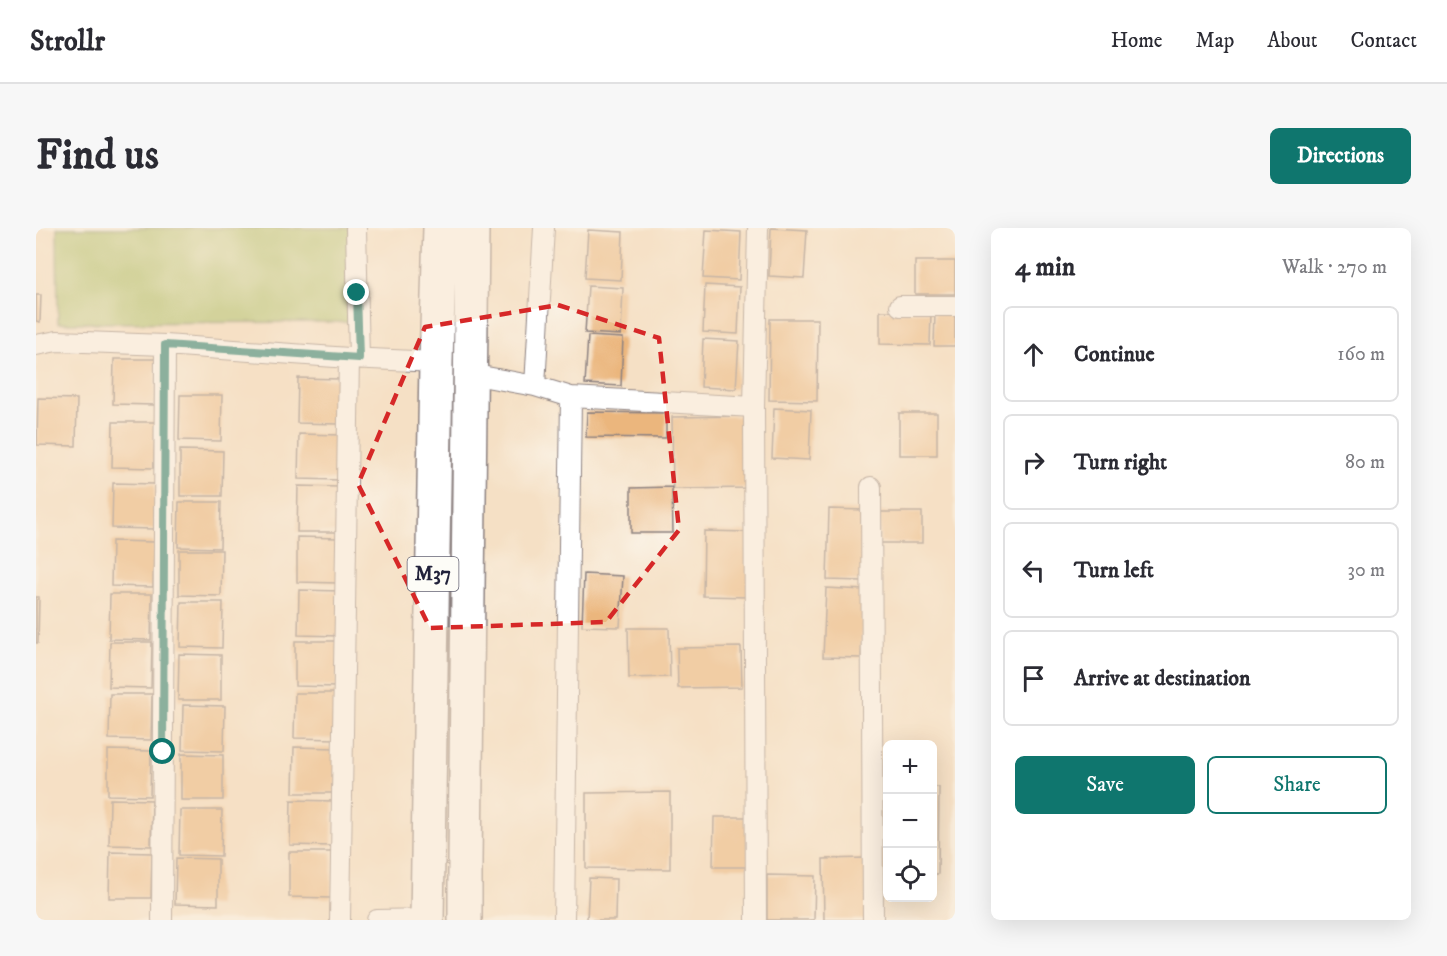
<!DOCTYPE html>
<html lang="en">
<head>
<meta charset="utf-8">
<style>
	:root { --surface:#fff; --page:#f7f7f7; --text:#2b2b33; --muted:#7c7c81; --line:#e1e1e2; --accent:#0f766e }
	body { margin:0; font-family:"IM FELL DW Pica",serif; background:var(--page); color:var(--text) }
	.controls { position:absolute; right:18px; bottom:18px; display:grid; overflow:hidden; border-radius:9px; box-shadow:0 6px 24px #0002 }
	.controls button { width:54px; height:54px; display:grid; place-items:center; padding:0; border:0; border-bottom:2px solid var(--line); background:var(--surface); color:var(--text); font:30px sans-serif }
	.stop { position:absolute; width:18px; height:18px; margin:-14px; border:4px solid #0f766e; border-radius:50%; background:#fff }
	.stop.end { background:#0f766e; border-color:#fff; box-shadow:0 2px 6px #0008 }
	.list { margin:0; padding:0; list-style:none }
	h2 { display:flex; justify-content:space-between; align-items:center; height:78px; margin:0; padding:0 24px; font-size:26px }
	h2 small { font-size:20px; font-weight:400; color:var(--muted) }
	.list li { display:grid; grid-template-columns:39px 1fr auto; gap:18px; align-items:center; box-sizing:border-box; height:96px; margin:0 12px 12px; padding:0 12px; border:2px solid var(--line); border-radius:9px }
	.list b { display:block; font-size:22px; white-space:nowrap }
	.list em { font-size:20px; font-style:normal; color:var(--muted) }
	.actions { display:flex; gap:12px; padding:18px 24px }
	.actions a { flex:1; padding:14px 0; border:2px solid var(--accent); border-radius:9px; text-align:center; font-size:21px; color:var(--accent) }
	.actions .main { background:var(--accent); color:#fff }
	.icon { flex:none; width:33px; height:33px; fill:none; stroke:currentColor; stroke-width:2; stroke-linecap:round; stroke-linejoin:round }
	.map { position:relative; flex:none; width:919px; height:692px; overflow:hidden; border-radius:9px }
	header { display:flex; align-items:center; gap:36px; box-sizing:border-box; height:84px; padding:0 30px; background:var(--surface); border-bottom:2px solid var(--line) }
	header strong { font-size:28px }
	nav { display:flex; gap:33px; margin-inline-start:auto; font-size:21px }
	.intro { display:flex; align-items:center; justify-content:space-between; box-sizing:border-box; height:144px; padding:0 36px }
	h1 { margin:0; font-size:42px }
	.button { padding:15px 27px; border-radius:9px; background:var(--accent); color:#fff; font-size:21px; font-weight:700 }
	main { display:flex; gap:36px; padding:0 36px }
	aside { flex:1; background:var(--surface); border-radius:9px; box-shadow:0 6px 24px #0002 }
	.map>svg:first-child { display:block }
	.green { fill:#a8c269; stroke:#657252; stroke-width:1.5 }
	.building { fill:#ebb67d }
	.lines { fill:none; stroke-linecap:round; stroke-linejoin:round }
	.street-casing { stroke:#8c8180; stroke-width:22 }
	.highway-casing { stroke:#8c8180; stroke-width:36 }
	.street { stroke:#fff; stroke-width:20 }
	.highway { stroke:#fff; stroke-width:33 }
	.route { stroke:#0f766e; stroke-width:8 }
	.marked { fill:none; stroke:#d62828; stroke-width:4.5; stroke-dasharray:12 8; stroke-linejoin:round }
	.labels { text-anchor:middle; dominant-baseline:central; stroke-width:6; stroke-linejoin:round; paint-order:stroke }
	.shield { fill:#fdfcf7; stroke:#646373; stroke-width:1.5 }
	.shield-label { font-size:20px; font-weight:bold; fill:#22223b }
</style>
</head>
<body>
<header>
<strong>Strollr</strong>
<nav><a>Home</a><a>Map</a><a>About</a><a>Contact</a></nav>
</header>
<div class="intro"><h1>Find us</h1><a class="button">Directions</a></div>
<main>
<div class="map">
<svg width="919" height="692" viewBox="0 0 919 692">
	<rect width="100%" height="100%" fill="#fdfcf7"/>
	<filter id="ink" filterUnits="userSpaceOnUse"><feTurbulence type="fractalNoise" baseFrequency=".0167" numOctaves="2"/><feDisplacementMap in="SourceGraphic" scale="12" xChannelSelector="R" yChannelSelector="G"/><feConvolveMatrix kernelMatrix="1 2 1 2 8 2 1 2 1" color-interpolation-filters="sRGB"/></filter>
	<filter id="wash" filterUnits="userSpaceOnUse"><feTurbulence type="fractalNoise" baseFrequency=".008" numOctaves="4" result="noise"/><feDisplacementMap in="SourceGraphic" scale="24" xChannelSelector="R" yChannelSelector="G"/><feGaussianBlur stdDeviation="1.35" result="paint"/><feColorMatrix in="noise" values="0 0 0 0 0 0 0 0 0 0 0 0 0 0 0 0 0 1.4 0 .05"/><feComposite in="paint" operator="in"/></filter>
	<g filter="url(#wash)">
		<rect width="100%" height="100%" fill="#f5e0c5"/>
		<path class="green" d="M21 0H315V94L22 95Z"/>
		<g id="blocks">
			<path class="building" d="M735 0 771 2 768 50 733 48Z
				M552 2 587 4 585 52 549 50Z
				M670 2 705 4 703 52 667 50Z
				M879 33H919V66H879Z
				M669 57 704 59 702 106 667 104Z
				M552 58 587 60 585 107 549 105Z
				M0 67H5L4 94 0 93Z
				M844 83 895 84 894 117 844 116Z
				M899 85H919V118H898Z
				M734 91H782L781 173 733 172Z
				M552 108 587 110 585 158 549 156Z
				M667 111 703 113 700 161 665 159Z
				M78 131H120L119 177 77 176Z
				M262 150 304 151 303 196 261 195Z
				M144 167H186L185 213 143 212Z
				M2 170 41 171 40 218 1 217Z
				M738 180 775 182 773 232 736 230Z
				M551 184 630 185V210L550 209Z
				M863 185H901V227H863Z
				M715 188 716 260 637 261 636 189Z
				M77 194H119L118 240 76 239Z
				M263 206 305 207 304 252 262 251Z
				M144 222 187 223 186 268H144Z
				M77 255 119 256 118 301 76 300Z
				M262 258 304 259V304H261Z
				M636 259 637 305H595V260Z
				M143 274H185L184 320 142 319Z
				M793 281 829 282 828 353 791 352Z
				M844 284H886V315H844Z
				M668 303 714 304 712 369 667 368Z
				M261 309 303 310V355L261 354Z
				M76 313 118 314 117 359 75 358Z
				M143 322H186L185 368 143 367Z
				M548 346 587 348 584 399 546 398Z
				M790 360 828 362 825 430 787 429Z
				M263 362 305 363V408L262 407Z
				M74 366H116L115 412 73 411Z
				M0 369H3L2 415H0Z
				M145 374H187L186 420 144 419Z
				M592 400H633L634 449 593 450Z
				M259 413H302L301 459 259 458Z
				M74 414H116L115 460 73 459Z
				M705 419 706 459 642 460 641 420Z
				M143 426 185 427V472H142Z
				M259 465H301L300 511 258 510Z
				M74 466H116L115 512 73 511Z
				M147 477 189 478 188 523 146 522Z
				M258 519 300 520V565H257Z
				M72 522 115 523 114 568 72 567Z
				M145 526 187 527V572H145Z
				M847 558H852V645H846Z
				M896 559H903L902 646H896Z
				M634 564V641L550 640V565Z
				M74 571 116 572 115 618 73 617Z
				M255 572 297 573 296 618 254 617Z
				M144 582H186L185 628 143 627Z
				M678 589H713V639H677Z
				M74 624 116 625 115 670H73Z
				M253 624H296L295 670 253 669Z
				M140 630 182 631V677L139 676Z
				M830 630 831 692H788L787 631Z
				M731 647 779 648 778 692H731Z
				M553 650 580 651 579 692H551Z"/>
		</g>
	</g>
	<g filter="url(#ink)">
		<use href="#blocks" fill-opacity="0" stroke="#8c8180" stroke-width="1.5"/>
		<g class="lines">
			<defs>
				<path id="street" d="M320 0 323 130
					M864 78H919
					M0 117 21 113 129 117 313 130 400 134
					M434 146 499 158 535 169 718 179
					M499 158 508 0
					M835 259 837 692
					M126 692 129 117
					M304 692 313 130
					M341 692 391 691
					M528 692 535 169
					M720 692 718 179 722 0"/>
				<path id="highway" d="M391 692 400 134 404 0
					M429 692V634L436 0"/>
			</defs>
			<use href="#street" class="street-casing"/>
			<use href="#highway" class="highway-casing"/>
			<use href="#street" class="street"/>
			<use href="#highway" class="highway"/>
		</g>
	</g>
	<g class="lines" filter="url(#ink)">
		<path class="route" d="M127 524 129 117 323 130 321 65"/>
	</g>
	<path d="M0 0H919V692H0ZM522 77 623 110 643 302 570 394 394 400 322 256 389 99Z" fill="#f5e0c5" fill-opacity=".55" fill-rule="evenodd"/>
	<path class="marked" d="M522 77 623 110 643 302 570 394 394 400 322 256 389 99Z"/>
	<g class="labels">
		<rect class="shield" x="371.5" y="329" width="51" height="34" rx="4.5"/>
		<g class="shield-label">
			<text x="397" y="346">M37</text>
		</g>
	</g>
</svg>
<div class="controls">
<button>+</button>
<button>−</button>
<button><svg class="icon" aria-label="locate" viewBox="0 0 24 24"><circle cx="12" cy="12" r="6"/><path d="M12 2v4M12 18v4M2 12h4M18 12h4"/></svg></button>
</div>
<div class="stop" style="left:127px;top:524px"></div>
<div class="stop end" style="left:321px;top:65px"></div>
</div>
<aside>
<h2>4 min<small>Walk · 270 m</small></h2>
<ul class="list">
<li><svg class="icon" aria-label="ahead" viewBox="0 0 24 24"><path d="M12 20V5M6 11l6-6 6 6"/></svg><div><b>Continue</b></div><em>160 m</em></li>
<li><svg class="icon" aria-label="right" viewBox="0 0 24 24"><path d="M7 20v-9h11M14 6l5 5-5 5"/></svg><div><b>Turn right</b></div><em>80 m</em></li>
<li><svg class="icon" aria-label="left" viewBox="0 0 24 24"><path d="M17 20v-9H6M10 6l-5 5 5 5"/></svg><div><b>Turn left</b></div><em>30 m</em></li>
<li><svg class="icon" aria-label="arrive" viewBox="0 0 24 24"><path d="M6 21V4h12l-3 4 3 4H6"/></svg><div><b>Arrive at destination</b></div></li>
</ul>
<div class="actions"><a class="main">Save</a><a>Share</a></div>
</aside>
</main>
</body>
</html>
